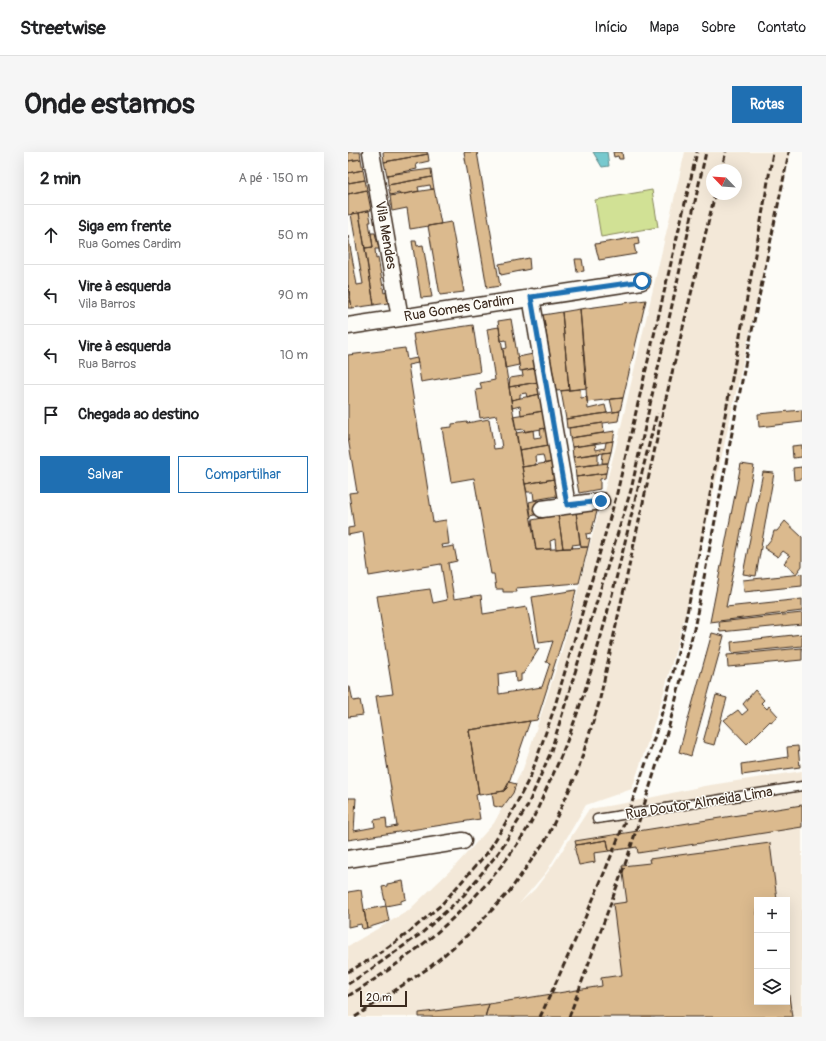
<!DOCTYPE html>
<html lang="pt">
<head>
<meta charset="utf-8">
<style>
	:root { --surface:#fff; --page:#f6f6f6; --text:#202124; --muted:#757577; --line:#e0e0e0; --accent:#1f6fb2 }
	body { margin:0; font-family:Pangolin,sans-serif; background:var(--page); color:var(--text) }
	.controls { position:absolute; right:12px; bottom:12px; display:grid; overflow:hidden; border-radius:0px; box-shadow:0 4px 16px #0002 }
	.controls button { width:36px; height:36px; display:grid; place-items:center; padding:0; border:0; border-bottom:1px solid var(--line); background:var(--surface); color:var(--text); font:20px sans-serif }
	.compass { position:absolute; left:358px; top:12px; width:36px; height:36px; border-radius:50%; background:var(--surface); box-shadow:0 4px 16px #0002; rotate:295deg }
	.scale { position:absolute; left:12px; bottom:10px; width:47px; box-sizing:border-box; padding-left:4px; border:2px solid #3b2a1e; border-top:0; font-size:11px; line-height:14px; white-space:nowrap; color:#3b2a1e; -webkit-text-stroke:3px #fdfcf7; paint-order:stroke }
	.stop { position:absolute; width:12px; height:12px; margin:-9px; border:3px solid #1f6fb2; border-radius:50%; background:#fff }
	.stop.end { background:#1f6fb2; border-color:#fff; box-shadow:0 1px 4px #0008 }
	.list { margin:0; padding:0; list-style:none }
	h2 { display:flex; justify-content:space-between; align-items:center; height:52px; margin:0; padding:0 16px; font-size:17px }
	h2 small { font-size:13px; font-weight:400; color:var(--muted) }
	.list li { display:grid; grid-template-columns:26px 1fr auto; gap:12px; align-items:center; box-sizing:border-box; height:60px; padding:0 16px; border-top:1px solid var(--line) }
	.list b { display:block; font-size:15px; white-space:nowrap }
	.list p { margin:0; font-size:13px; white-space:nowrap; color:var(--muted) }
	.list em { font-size:13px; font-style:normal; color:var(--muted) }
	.actions { display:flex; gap:8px; padding:12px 16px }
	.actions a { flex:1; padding:9px 0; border:1px solid var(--accent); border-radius:0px; text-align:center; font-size:14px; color:var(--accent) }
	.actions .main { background:var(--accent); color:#fff }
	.icon { flex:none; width:22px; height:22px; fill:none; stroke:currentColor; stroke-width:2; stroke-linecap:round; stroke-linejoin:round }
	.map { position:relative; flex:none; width:454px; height:865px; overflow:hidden; border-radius:0px }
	header { display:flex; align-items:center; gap:24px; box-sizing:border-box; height:56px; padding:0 20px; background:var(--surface); border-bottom:1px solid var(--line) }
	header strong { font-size:19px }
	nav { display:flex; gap:22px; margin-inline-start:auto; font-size:14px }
	.intro { display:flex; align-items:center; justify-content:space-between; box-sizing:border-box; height:96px; padding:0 24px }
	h1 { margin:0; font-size:28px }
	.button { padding:10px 18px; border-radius:0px; background:var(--accent); color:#fff; font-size:14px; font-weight:700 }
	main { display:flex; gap:24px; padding:0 24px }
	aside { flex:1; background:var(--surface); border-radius:0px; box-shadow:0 4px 16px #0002 }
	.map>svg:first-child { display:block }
	.built { fill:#f3e8d8; fill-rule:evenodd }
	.green { fill:#d1e195; stroke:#86865a }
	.water { fill:#77c9ce; stroke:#5f8988 }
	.building { fill:#dbba8e; stroke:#3b2a1e }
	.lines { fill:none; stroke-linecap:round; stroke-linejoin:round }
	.service-casing { stroke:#3b2a1e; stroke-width:11 }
	.minor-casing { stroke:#3b2a1e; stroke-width:19 }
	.service { stroke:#fdfcf7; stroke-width:8 }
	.minor { stroke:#fdfcf7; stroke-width:16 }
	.rail { stroke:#3b2a1e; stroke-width:3; stroke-dasharray:6 3; stroke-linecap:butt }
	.route { stroke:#1f6fb2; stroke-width:5 }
	.labels { text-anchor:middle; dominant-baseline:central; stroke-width:3; stroke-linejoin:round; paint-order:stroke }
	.street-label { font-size:14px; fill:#3b2a1e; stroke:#fdfcf7 }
</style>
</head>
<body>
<header>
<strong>Streetwise</strong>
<nav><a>Início</a><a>Mapa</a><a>Sobre</a><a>Contato</a></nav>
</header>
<div class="intro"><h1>Onde estamos</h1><a class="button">Rotas</a></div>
<main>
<aside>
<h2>2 min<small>A pé · 150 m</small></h2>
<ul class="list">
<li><svg class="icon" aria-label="ahead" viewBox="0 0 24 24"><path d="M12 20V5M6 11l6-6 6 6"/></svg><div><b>Siga em frente</b><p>Rua Gomes Cardim</p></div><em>50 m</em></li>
<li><svg class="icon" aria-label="left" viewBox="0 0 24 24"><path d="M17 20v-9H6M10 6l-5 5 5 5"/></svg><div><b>Vire à esquerda</b><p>Vila Barros</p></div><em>90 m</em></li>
<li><svg class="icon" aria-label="left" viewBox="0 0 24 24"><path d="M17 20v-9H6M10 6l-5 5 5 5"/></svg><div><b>Vire à esquerda</b><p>Rua Barros</p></div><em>10 m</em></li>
<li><svg class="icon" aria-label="arrive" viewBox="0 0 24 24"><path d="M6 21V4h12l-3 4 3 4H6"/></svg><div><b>Chegada ao destino</b></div></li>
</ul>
<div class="actions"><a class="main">Salvar</a><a>Compartilhar</a></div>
</aside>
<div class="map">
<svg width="454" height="865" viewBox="0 0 454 865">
	<rect width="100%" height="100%" fill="#fdfcf7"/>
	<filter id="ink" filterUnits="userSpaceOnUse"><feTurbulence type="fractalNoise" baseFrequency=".025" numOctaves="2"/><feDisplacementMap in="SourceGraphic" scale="8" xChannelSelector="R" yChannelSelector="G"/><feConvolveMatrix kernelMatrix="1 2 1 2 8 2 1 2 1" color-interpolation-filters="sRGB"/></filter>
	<g filter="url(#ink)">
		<path class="built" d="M337 0H443L338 460 314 547 284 637 238 653 199 719 171 752 187 737 203 716 241 657 278 651 356 634 454 619V865H0V794L60 759 108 713 146 671 175 617 213 502 271 283ZM364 18H388V42H364ZM409 748H439V850H409Z"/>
		<path class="green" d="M304 38 310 75 253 85 247 48Z"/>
		<path class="water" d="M245 0H259L261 14 254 15Z"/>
		<path class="building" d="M0 0H12L13 7 0 9Z
			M35 0H79L80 2 36 10Z
			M116 0H129L152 134 139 136Z
			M265 0H274L275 7H271L270 4 266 5Z
			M80 2 81 9 68 12 69 17 39 23 36 10Z
			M13 7 15 18 0 21V9Z
			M83 17 84 25 40 33 39 23Z
			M15 18 17 28 0 31V21Z
			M84 25 86 37H83L82 33 70 35 71 39 52 43 51 41 42 43 40 33Z
			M17 28 19 38 0 42V31Z
			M86 37 93 72 62 77 59 56 44 59 42 44Z
			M19 38 23 58 0 63V42Z
			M21 59 23 70H21L25 95 17 96 11 61Z
			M11 61 26 153 4 156 0 133V83L9 133 15 132 3 62Z
			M103 70 116 140 92 143 80 74Z
			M23 81H27L31 97H27L28 107 30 106 36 141 38 140 40 151 26 153 17 96 25 95Z
			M290 85 291 92 286 93 288 102 251 108 247 92Z
			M64 89H68L69 94 75 93 84 145 73 146Z
			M181 106 182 117 153 123 151 112Z
			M227 107H234L236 119 229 120Z
			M0 133 4 156H0Z
			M298 148 275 246 239 250 232 157Z
			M232 157 239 236 221 238 214 160Z
			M214 160 221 238 208 239 195 163Z
			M163 167 171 213 157 216 155 197 159 196 158 188 153 189 150 169Z
			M125 173 132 220 73 230 65 182Z
			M151 175 188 398 240 395 231 431 168 436 169 440H155V437H148L146 422H143L126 326 103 330 94 276 104 275V272L119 270V271L141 267 146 297 154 296 149 263 132 266 128 238 134 237 132 231 147 228 139 177Z
			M57 196 59 208 69 206 70 211 60 213 85 370 98 368 101 392 93 393 94 396 106 394 109 409 100 411 106 447 133 443 135 462 179 455 187 497H191L175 522H173V529L168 530 167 519 150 522 151 542 194 535 202 511 198 510 205 489 191 491 184 445 228 438 222 464 189 568 121 578 131 642 128 643 132 667 0 688V646H8L6 679 27 675 26 668 38 666 39 676 49 674 28 544 45 542 29 444 82 437 85 451 99 448 93 412 21 424 15 380 0 383V376L6 375 1 341 9 340 0 286V203Z
			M185 202 188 216 172 219 170 205Z
			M188 216 190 230 161 235 162 226 175 224 174 219Z
			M190 230 192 242 179 245 178 241 172 242V246L163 248 161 235Z
			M232 237 233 246 239 245 240 257 257 253 259 261 218 267 213 239Z
			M192 242 195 259 173 263 172 254 164 256 163 248Z
			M275 246 272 259 265 260 262 247Z
			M454 258V270L411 275 410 262Z
			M195 259 198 276 177 280 176 277 168 278 165 264Z
			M272 259 270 269 219 276 218 267Z
			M255 271 256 281 222 286 221 276Z
			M198 276 201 293 171 298 168 281 185 278 186 286 193 285 192 277Z
			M267 279 265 289 224 295 222 286Z
			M265 289 263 300 225 305 224 295 247 292 248 298 257 296 258 290Z
			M201 293 204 310 197 312 195 303 187 304 188 313 174 315 171 298Z
			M454 293V305L445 306 444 294Z
			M263 300 260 311H254L255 301Z
			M250 301V312L227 315 225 305Z
			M204 310 206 327 177 332 174 315Z
			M260 311 258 321 228 325 227 315Z
			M393 312 406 314 378 455 454 447V459L362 470Z
			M454 315V327L446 328 445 316Z
			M415 320 426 321 408 424 395 422Z
			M258 321 257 326 252 327V337L231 341 228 325Z
			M206 327 209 344 186 348 185 340H179L177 332Z
			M189 348 191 362 183 364 181 350Z
			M250 356 243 381 238 382 239 387 242 386 240 395H233L228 360Z
			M228 360 232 392 224 393 225 396H215L210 363Z
			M210 363 215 396 208 397 207 387 202 389 203 397 188 398 184 368Z
			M437 369 454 385V414L448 422 436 411 442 404 435 399 430 405 416 396 424 386 426 379H429Z
			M454 422V434L396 440 395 428Z
			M454 461V472L372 480 371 470Z
			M364 481 376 484 343 604 331 600Z
			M454 482V494L384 501 383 490Z
			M454 496V508L380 515 379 503Z
			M0 535H2L5 549 12 548 15 563 0 565Z
			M407 538 416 548 413 551 419 557 421 554 430 564 423 570 422 569 399 592 376 568 390 558 394 563 400 558 395 552Z
			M368 543 379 546 366 593 355 590Z
			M182 569 159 636 156 639 131 643 121 578Z
			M450 594 452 615 394 623 393 612 440 605 439 595Z
			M161 630 168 632 165 641 154 656 146 654 144 641 156 639Z
			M454 653V675L290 701 289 695 261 699 259 688 228 693 227 689Z
			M259 688 261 699 246 701 247 710 231 713 227 698 228 693Z
			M422 691 429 748H409V850H439V829L444 865H137L141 852 254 834 253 826 274 823 265 752 279 750 274 714 302 711 301 707Z
			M55 729 58 747 53 749V751L38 754 34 735 39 734V732Z
			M13 738 19 776 14 777 13 772 0 775V740Z
			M38 754 41 769 19 776 16 758Z
			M141 852 137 865H71V861Z"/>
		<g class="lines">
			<defs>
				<path id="service" d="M249 667 454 634"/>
				<path id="minor" d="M23 0 52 166
					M183 145 219 353
					M0 174 294 129
					M194 357 253 349
					M0 707 115 689"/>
			</defs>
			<use href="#service" class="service-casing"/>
			<use href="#minor" class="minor-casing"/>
			<use href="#service" class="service"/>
			<use href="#minor" class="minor"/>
			<path class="rail" d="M373 18 378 0
				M0 820 21 808 59 782 93 753 140 700 163 662 183 623 206 557 268 345 349 0
				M0 832 19 820 74 781 116 743 151 700 179 655 202 602 283 338 358 0
				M0 844C70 802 136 747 179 677 189 661 195 643 203 627 234 559 253 487 271 415 283 364 296 312 309 261
				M7 865 82 815 124 779 161 740 199 686 229 621 251 551 318 246 367 42
				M192 865C237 768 281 670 312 567 337 485 351 400 367 316 387 211 407 106 425 0
				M221 865 280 704 321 574 346 477 399 203 441 0"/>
		</g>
	</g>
	<g class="lines" filter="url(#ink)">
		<path class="route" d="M253 349 219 353 183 145 294 129"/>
	</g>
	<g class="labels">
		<g class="street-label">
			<text transform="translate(38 83) rotate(80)">Vila Mendes</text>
			<text transform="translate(111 156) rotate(-9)">Rua Gomes Cardim</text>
			<text transform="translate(351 651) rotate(-9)">Rua Doutor Almeida Lima</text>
		</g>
	</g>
</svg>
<div class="controls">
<button>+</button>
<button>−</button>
<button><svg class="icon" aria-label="layers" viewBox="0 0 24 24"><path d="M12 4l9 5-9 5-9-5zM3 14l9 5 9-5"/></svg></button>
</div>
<svg class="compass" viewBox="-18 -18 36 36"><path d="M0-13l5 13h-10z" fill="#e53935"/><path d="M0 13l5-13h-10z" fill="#757577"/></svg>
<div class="scale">20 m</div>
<div class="stop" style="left:294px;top:129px"></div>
<div class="stop end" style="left:253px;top:349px"></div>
</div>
</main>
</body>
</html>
